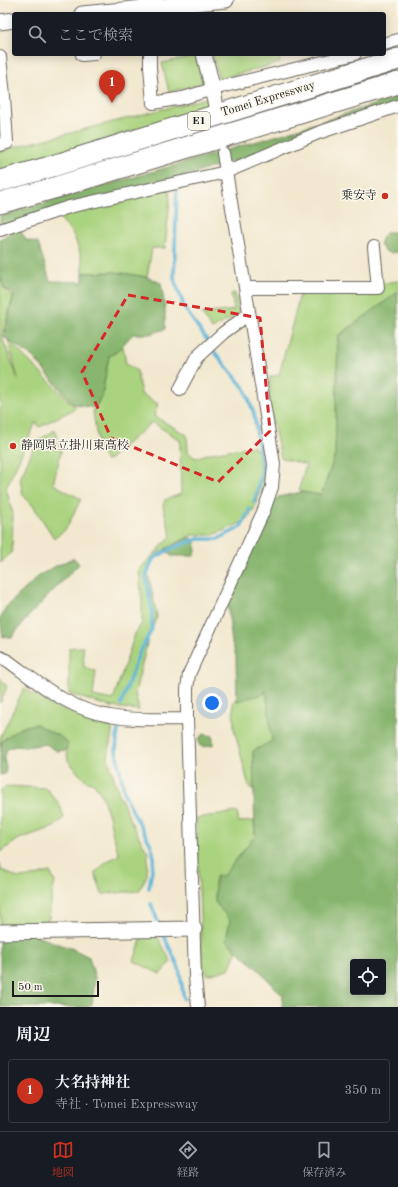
<!DOCTYPE html>
<html lang="ja">
<head>
<meta charset="utf-8">
<style>
	:root { --surface:#171b24; --page:#20242c; --text:#f1f3f6; --muted:#9ea1a6; --line:#363941; --accent:#c8321e }
	body { margin:0; font-family:"Old Standard TT","Noto Serif JP",serif; background:var(--page); color:var(--text) }
	.controls { position:absolute; right:12px; bottom:12px; display:grid; overflow:hidden; border-radius:4px; box-shadow:0 2px 10px #0003 }
	.controls button { width:36px; height:36px; display:grid; place-items:center; padding:0; border:0; border-bottom:1px solid var(--line); background:var(--surface); color:var(--text); font:20px sans-serif }
	.scale { position:absolute; left:12px; bottom:10px; width:87px; box-sizing:border-box; padding-left:4px; border:2px solid #1c1c1c; border-top:0; font-size:11px; line-height:14px; white-space:nowrap; color:#1c1c1c; -webkit-text-stroke:3px #fbf7ec; paint-order:stroke }
	.you { position:absolute; left:212px; top:703px; width:14px; height:14px; margin:-10px; border:3px solid #fff; border-radius:50%; background:#1a73e8; box-shadow:0 0 0 6px #1a73e833 }
	.badge { display:grid; place-items:center; width:26px; height:26px; border-radius:50%; background:var(--accent); color:#fff; font-size:13px; font-weight:700 }
	.pin { position:absolute; translate:-50% -33px; filter:drop-shadow(0 1px 2px #0008) }
	.pin::after { content:''; position:absolute; top:21px; width:14px; height:12px; background:inherit; clip-path:polygon(0 0,100% 0,50% 100%) }
	.list { margin:0; padding:0; list-style:none }
	h2 { display:flex; justify-content:space-between; align-items:center; height:52px; margin:0; padding:0 16px; font-size:17px }
	h2 small { font-size:13px; font-weight:400; color:var(--muted) }
	.list li { display:grid; grid-template-columns:26px 1fr auto; gap:12px; align-items:center; box-sizing:border-box; height:64px; margin:0 8px 8px; padding:0 8px; border:1px solid var(--line); border-radius:4px }
	.list b { display:block; font-size:15px; white-space:nowrap }
	.list p { margin:0; font-size:13px; white-space:nowrap; color:var(--muted) }
	.list em { font-size:13px; font-style:normal; color:var(--muted) }
	.icon { flex:none; width:22px; height:22px; fill:none; stroke:currentColor; stroke-width:2; stroke-linecap:round; stroke-linejoin:round }
	.map { position:relative; flex:none; width:398px; height:1007px; overflow:hidden }
	.search { position:absolute; background:var(--surface); box-shadow:0 2px 10px #0003; left:12px; right:12px; top:12px; height:44px; display:flex; align-items:center; gap:10px; box-sizing:border-box; padding:0 14px; border-radius:4px; color:var(--muted); font-size:15px }
	.sheet { height:124px; background:var(--surface) }
	nav { display:flex; justify-content:space-around; align-items:center; box-sizing:border-box; height:56px; border-top:1px solid var(--line); background:var(--surface); font-size:11px; color:var(--muted) }
	nav a { display:grid; justify-items:center; gap:2px }
	nav .on { color:var(--accent) }
	.map>svg:first-child { display:block }
	.green { fill:#aad37f; stroke:#63784e }
	.forest { fill:#87b56e; stroke:#526845; fill-rule:evenodd }
	.lines { fill:none; stroke-linecap:round; stroke-linejoin:round }
	.stream { stroke:#5ab4d8; stroke-width:3.5 }
	.minor-casing { stroke:#67635b; stroke-width:14 }
	.tertiary-casing { stroke:#67635b; stroke-width:17 }
	.motorway-casing { stroke:#67635b; stroke-width:23 }
	.minor { stroke:#fff; stroke-width:12 }
	.tertiary { stroke:#fff; stroke-width:15 }
	.motorway { stroke:#fff; stroke-width:21 }
	.marked { fill:none; stroke:#d62828; stroke-width:3; stroke-dasharray:8 5; stroke-linejoin:round }
	.poi-dot { fill:#c8321e; stroke:#fbf7ec; stroke-width:1.5 }
	.labels { text-anchor:middle; dominant-baseline:central; stroke-width:3; stroke-linejoin:round; paint-order:stroke }
	.shield { fill:#fbf7ec; stroke:#5f5e5a; stroke-width:1 }
	.shield-label { font-size:11px; font-weight:bold; fill:#1c1c1c }
	.street-label { font-size:12px; fill:#1c1c1c; stroke:#fbf7ec }
	.poi-label { font-size:12px; fill:#1c1c1c; stroke:#fbf7ec; text-anchor:end }
</style>
</head>
<body>
<div class="map">
<svg width="398" height="1007" viewBox="0 0 398 1007">
	<rect width="100%" height="100%" fill="#fbf7ec"/>
	<filter id="ink" filterUnits="userSpaceOnUse"><feTurbulence type="fractalNoise" baseFrequency=".025" numOctaves="2"/><feDisplacementMap in="SourceGraphic" scale="8" xChannelSelector="R" yChannelSelector="G"/><feConvolveMatrix kernelMatrix="1 2 1 2 8 2 1 2 1" color-interpolation-filters="sRGB"/></filter>
	<filter id="wash" filterUnits="userSpaceOnUse"><feTurbulence type="fractalNoise" baseFrequency=".012" numOctaves="4" result="noise"/><feDisplacementMap in="SourceGraphic" scale="16" xChannelSelector="R" yChannelSelector="G"/><feGaussianBlur stdDeviation="0.9" result="paint"/><feColorMatrix in="noise" values="0 0 0 0 0 0 0 0 0 0 0 0 0 0 0 0 0 1.4 0 .05"/><feComposite in="paint" operator="in"/></filter>
	<g filter="url(#wash)">
		<rect width="100%" height="100%" fill="#f2e8cf"/>
		<path class="green" d="M212 54H279L280 63 219 79Z
			M196 56 203 84 169 92 162 63Z
			M214 96 215 104 20 167 0 173V151Z
			M169 189 170 200 165 248H152L147 277 115 272 83 273 82 259 74 236 57 214Z
			M0 270 4 288 13 296 2 337 18 379 8 340 76 408 39 427 36 422 6 488 13 514 12 552 0 563Z
			M398 281V293L338 336 335 456 321 495 302 492 299 489 306 465 281 458 269 406 270 377 279 375 300 294 378 288 384 283Z
			M235 293 239 314 212 329 202 314 234 310 231 294Z
			M123 346 126 364 137 371 141 394 158 404 154 416 187 435 188 452 195 458 211 453 254 446 255 450 259 448 265 470 257 503 248 520 213 535H192L156 554 148 572 157 617 149 635 135 693 139 710 111 707 69 694V648L83 647 84 667 96 671 93 696 113 700 135 634 142 623V602L139 570 171 536 163 506 165 500 181 494 180 440 152 422 106 462 98 445 93 411 102 395 109 356 115 353Z
			M55 430 61 452 53 484 81 499 66 529 54 538 34 507 23 495 20 479 36 442Z
			M0 678 7 687 0 703Z
			M24 688 53 706 100 722 113 725 108 758 119 794 134 828 148 853 147 875 139 891 102 894 95 873 106 862 119 855 113 835 109 816 102 796 94 783 88 782 79 774 68 760 65 740 42 729 37 724 2 741 0 747V738Z
			M266 691 273 741 253 751 254 792 248 783 234 728 233 701Z
			M6 786 46 788 60 805 64 818 54 827 19 839 6 848 0 853V791Z
			M237 812 239 822 254 821 255 836 224 875 230 920 226 940 237 950 229 969 207 975 202 960 196 818Z
			M0 864H1L0 869 18 878 31 877 50 872 55 882 52 894 49 918 42 929 0 925Z
			M152 933 159 939 171 962 160 974 134 961 142 937Z"/>
		<path class="forest" d="M398 97V107L255 155 0 230V216L279 135Z
			M19 228 26 240 38 243 50 281 83 282V273L115 272 147 277 161 283 165 308V329L150 334H133L115 353 109 356 102 395 95 408 73 404 33 357 4 337 14 294 4 288 0 274V239Z
			M388 232H392L398 234V251C384 259 372 240 388 232Z
			M398 292V1007H282L283 996 261 972 226 940 230 920 215 902V877L224 875 255 836 253 751 272 741 266 690 264 694 237 701 236 656 232 643 226 592 249 543 278 497 302 492 321 495 335 456 338 336ZM353 962H383V992H353Z
			M189 538H192C197 545 197 548 194 556H171L165 549Z
			M74 558 79 564 27 618 12 637H3L0 618 6 607 40 575 56 566Z
			M37 724C46 732 62 734 68 744L66 750 57 751 46 744 25 747 15 746 7 749 4 759 6 767 5 774 0 775V756L2 741C12 732 23 725 37 724Z
			M204 734 213 736V745L203 747 199 745V738Z
			M0 925 11 927 73 949 89 957 95 978 92 1004 88 1007H0Z"/>
		<g class="lines">
			<path class="stream" d="M160 55V54
				M177 187 174 279 185 309 207 340
				M213 350 245 389 254 414 262 470 256 496 254 502
				M121 704 138 656 152 629V611L146 576 153 559 172 548 198 539H218L241 527 250 509
				M118 729 116 750 125 795 134 814 151 845 154 857 149 888
				M151 904 160 927
				M163 934 179 968 184 999"/>
		</g>
	</g>
	<g filter="url(#ink)">
		<g class="lines">
			<defs>
				<path id="minor" d="M384 44 398 40
					M150 54V67L153 103 183 98 213 89 355 54
					M82 55 94 54
					M0 57 4 96 0 97
					M0 145 7 143 4 96
					M0 230 69 207 226 172 318 133 398 106
					M245 288H378L374 247
					M180 389 197 357 223 333 249 314
					M0 657 8 661C40 684 70 710 110 716 135 721 162 719 187 719
					M198 1007 195 977 187 719V689L189 674 264 510 272 487 274 464 223 153"/>
				<path id="tertiary" d="M82 14 226 0
					M0 22 14 20
					M204 54 211 82 215 102
					M0 932 194 929"/>
				<path id="motorway" d="M0 181 53 166 398 59
					M0 203 54 188 398 83"/>
			</defs>
			<use href="#minor" class="minor-casing"/>
			<use href="#tertiary" class="tertiary-casing"/>
			<use href="#motorway" class="motorway-casing"/>
			<use href="#minor" class="minor"/>
			<use href="#tertiary" class="tertiary"/>
			<use href="#motorway" class="motorway"/>
		</g>
	</g>
	<path class="marked" d="M128 295 260 318 270 431 218 482 111 438 82 372Z"/>
	<g class="poi-dot">
		<circle cx="385" cy="196" r="4"/>
		<circle cx="13" cy="446" r="4"/>
	</g>
	<g class="labels">
		<rect class="shield" x="188" y="112" width="22" height="18" rx="3"/>
		<g class="shield-label">
			<text x="199" y="121">E1</text>
		</g>
		<g class="street-label">
			<text transform="translate(268 99) rotate(-17)">Tomei Expressway</text>
		</g>
		<g class="poi-label">
			<text x="377" y="196">乗安寺</text>
			<text x="21" y="446" text-anchor="start">静岡県立掛川東高校</text>
		</g>
	</g>
</svg>
<div class="controls">
<button><svg class="icon" aria-label="locate" viewBox="0 0 24 24"><circle cx="12" cy="12" r="6"/><path d="M12 2v4M12 18v4M2 12h4M18 12h4"/></svg></button>
</div>
<div class="scale">50 m</div>
<div class="you"></div>
<div class="pin badge" style="left:112px;top:103px">1</div>
<div class="search"><svg class="icon" aria-label="search" viewBox="0 0 24 24"><circle cx="10" cy="10" r="6"/><path d="M15 15l6 6"/></svg>ここで検索</div>
</div>
<section class="sheet">
<h2>周辺<small></small></h2>
<ul class="list">
<li><span class="badge">1</span><div><b>大名持神社</b><p>寺社 · Tomei Expressway</p></div><em>350 m</em></li>
</ul>
</section>
<nav>
<a class="on"><svg class="icon" aria-label="map" viewBox="0 0 24 24"><path d="M3 6l6-2 6 2 6-2v14l-6 2-6-2-6 2zM9 4v14M15 6v14"/></svg>地図</a>
<a><svg class="icon" aria-label="directions" viewBox="0 0 24 24"><path d="M12 3l9 9-9 9-9-9zM9 14v-3h6M13 9l2 2-2 2"/></svg>経路</a>
<a><svg class="icon" aria-label="saved" viewBox="0 0 24 24"><path d="M7 4h10v16l-5-4-5 4z"/></svg>保存済み</a>
</nav>
</body>
</html>
